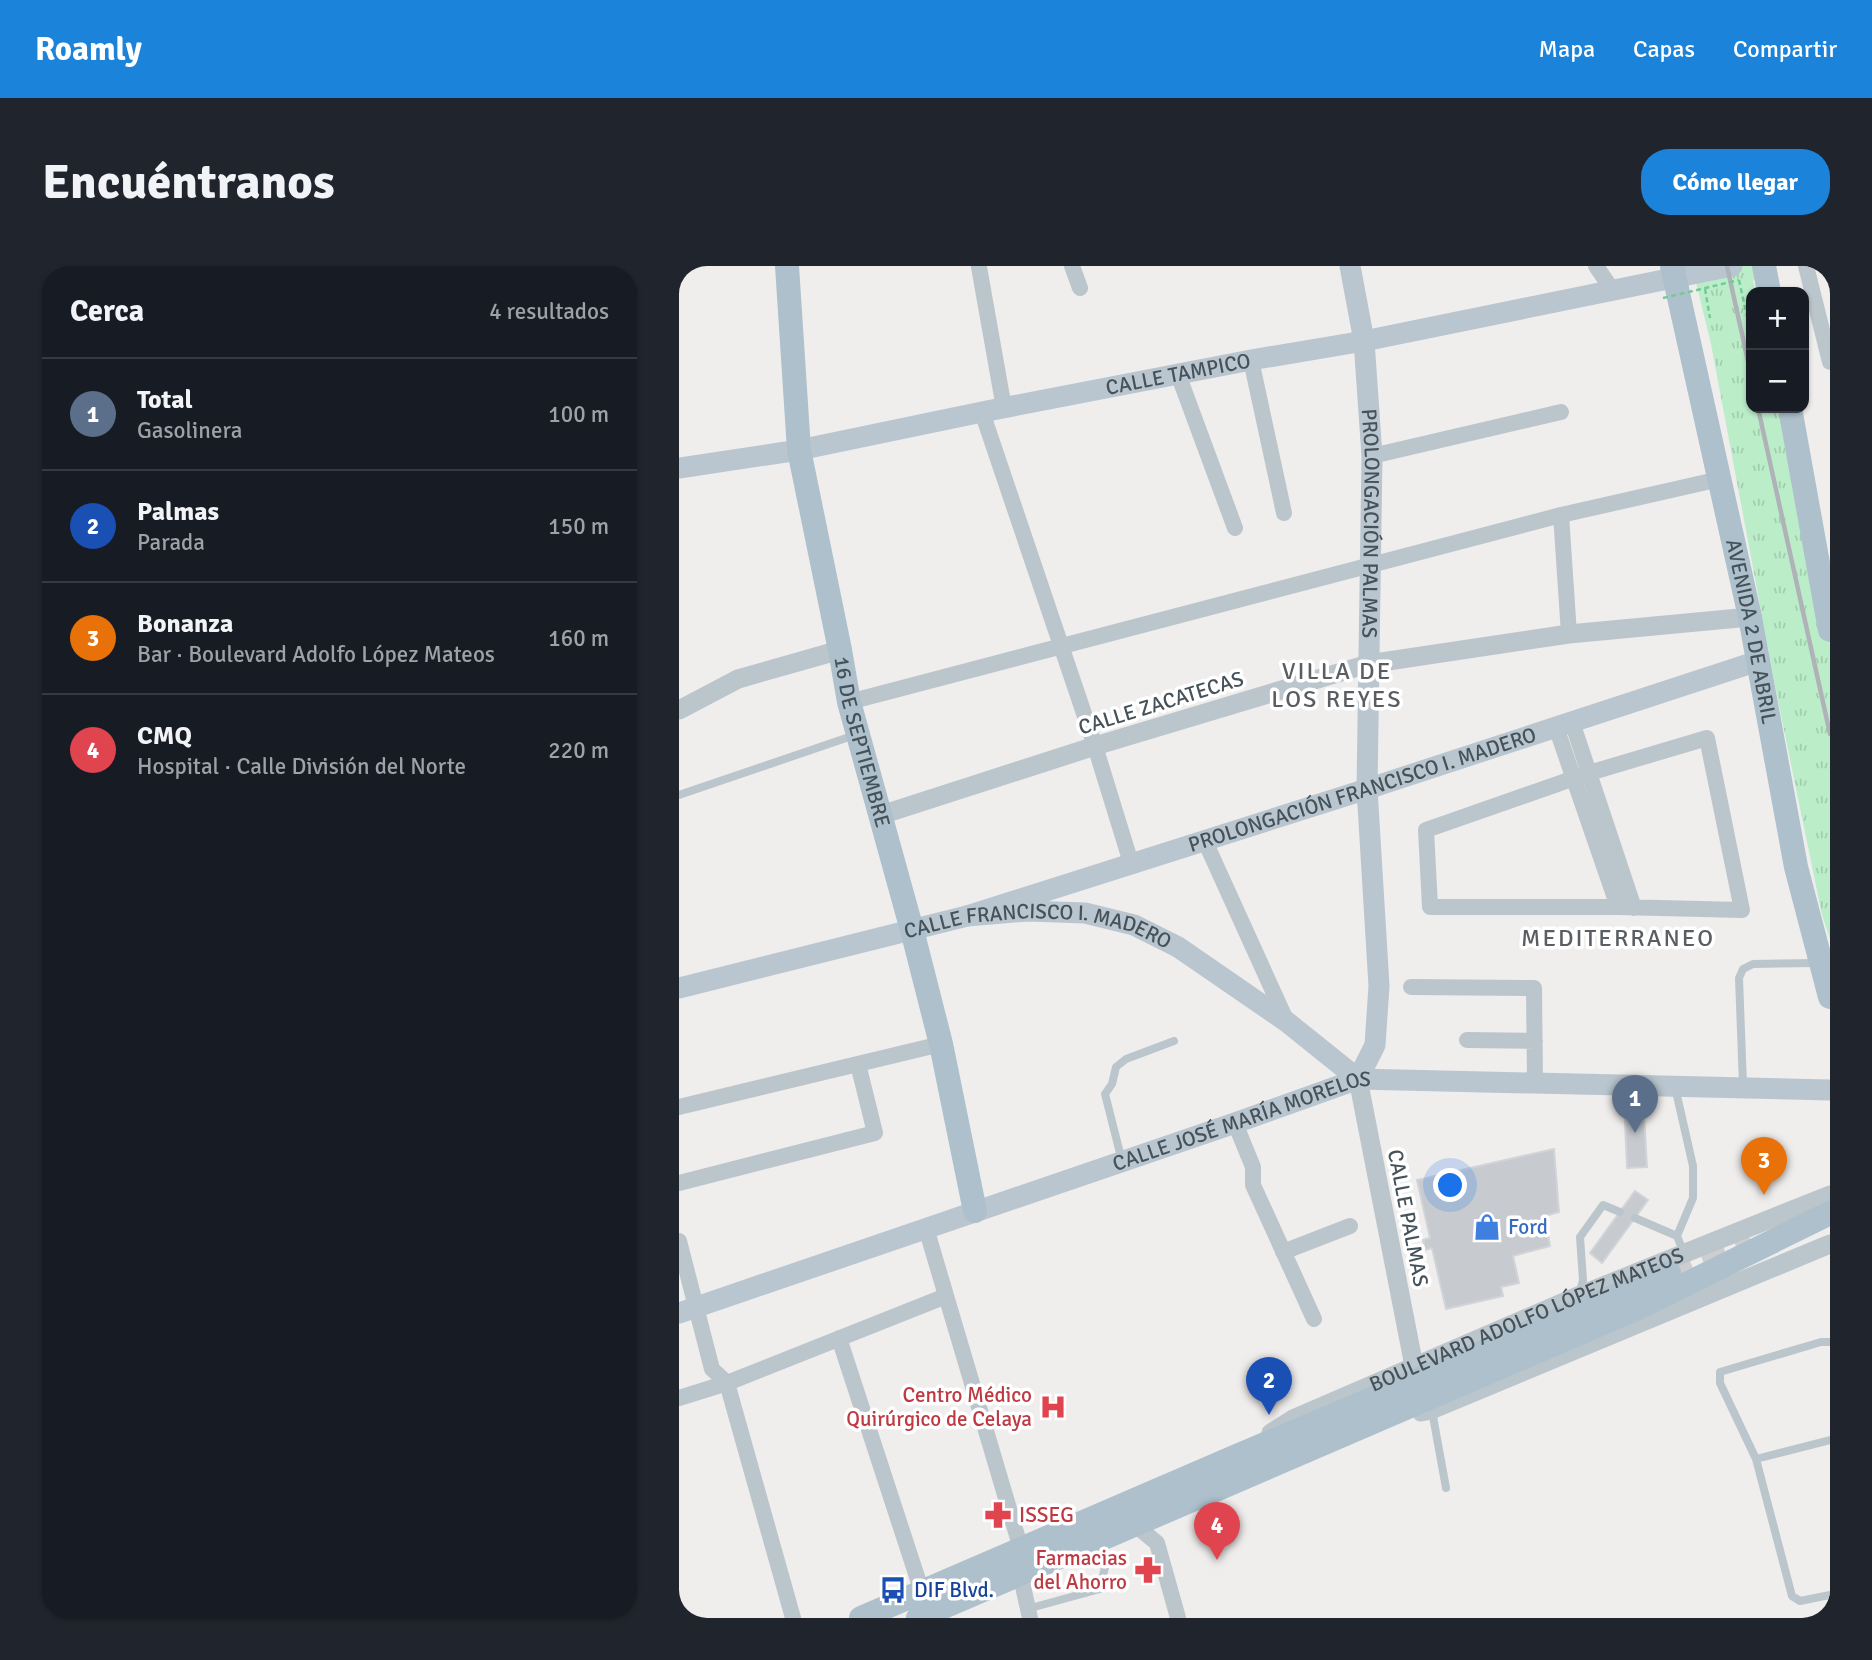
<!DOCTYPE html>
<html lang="es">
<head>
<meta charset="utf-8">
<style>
	:root { --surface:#171b24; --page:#20242c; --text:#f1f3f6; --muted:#9ea1a6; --line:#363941; --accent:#1c83da }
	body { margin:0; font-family:Signika,sans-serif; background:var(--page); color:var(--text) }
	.controls { position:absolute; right:21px; top:21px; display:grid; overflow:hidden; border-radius:14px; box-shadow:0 2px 5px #0004 }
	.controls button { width:63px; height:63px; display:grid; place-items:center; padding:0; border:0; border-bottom:2px solid var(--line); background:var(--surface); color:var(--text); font:35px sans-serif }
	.you { position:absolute; left:772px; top:920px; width:24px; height:24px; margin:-18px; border:5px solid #fff; border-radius:50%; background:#1a73e8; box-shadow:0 0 0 10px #1a73e833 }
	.badge { display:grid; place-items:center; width:46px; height:46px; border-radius:50%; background:var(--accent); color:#fff; font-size:23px; font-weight:700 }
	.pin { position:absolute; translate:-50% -58px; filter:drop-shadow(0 2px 4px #0008) }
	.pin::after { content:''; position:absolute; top:37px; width:24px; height:21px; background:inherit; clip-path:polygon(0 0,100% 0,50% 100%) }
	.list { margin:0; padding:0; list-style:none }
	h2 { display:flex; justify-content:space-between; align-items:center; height:91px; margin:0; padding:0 28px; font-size:30px }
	h2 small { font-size:23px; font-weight:400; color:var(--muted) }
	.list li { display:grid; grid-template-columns:46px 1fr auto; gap:21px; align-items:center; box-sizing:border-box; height:112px; padding:0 28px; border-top:2px solid var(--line) }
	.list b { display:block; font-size:26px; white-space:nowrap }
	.list p { margin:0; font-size:23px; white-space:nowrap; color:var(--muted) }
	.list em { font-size:23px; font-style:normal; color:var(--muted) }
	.map { position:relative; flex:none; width:1151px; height:1352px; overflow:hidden; border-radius:28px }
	header { display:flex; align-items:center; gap:42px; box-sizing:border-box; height:98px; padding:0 35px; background:var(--accent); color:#fff }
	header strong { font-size:33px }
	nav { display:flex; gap:38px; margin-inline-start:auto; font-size:24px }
	.intro { display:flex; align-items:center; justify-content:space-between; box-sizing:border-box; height:168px; padding:0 42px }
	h1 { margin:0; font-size:49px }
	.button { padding:18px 32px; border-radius:28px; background:var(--accent); color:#fff; font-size:24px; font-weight:700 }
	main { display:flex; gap:42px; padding:0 42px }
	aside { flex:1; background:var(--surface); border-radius:28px; box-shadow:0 2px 5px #0004 }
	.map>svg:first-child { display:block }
	.grass { fill:url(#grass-tufts) }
	.building { fill:#c7cbd0; stroke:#d1d4d9; stroke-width:2 }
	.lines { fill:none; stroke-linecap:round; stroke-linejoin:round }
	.primary-tunnel { stroke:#ceced0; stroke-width:24; stroke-dasharray:24 12; stroke-linecap:butt }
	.path { stroke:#74ca97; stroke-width:2.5; stroke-dasharray:5 3.5; stroke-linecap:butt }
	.service { stroke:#bbc6cc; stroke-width:8 }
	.minor { stroke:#bbc6cc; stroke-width:16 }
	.tertiary { stroke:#bbc6cc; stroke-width:19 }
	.secondary { stroke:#b9c6cf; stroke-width:21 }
	.primary { stroke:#adc0cc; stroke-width:24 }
	.rail { stroke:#afb3b7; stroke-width:4.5 }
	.path-bridge { stroke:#74ca97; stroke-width:2.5; stroke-dasharray:5 3.5; stroke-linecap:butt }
	.labels { text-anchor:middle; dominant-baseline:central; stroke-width:7; stroke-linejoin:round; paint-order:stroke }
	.street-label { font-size:21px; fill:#46525a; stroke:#fff }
	.shop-label { font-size:21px; fill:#366cbe; stroke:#fff; text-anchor:start }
	.health-label { font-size:21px; fill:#be3a42; stroke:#fff; text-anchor:end }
	.transit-label { font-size:21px; fill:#164399; stroke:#fff; text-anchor:start }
	.quarter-label { font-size:24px; letter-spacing:2px; fill:#5a5e62; stroke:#fff }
</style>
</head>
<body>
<header>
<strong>Roamly</strong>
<nav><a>Mapa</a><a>Capas</a><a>Compartir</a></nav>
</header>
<div class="intro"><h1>Encuéntranos</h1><a class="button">Cómo llegar</a></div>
<main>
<aside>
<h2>Cerca<small>4 resultados</small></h2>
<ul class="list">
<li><span class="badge" style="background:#5c6f8a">1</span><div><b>Total</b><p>Gasolinera</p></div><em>100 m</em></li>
<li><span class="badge" style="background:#1a4fb4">2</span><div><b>Palmas</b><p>Parada</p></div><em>150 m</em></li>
<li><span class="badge" style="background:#e8710a">3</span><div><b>Bonanza</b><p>Bar · Boulevard Adolfo López Mateos</p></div><em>160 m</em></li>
<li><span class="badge" style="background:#e0444e">4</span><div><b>CMQ</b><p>Hospital · Calle División del Norte</p></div><em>220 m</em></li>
</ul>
</aside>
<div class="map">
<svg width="1151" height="1352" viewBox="0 0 1151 1352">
	<defs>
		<pattern id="grass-tufts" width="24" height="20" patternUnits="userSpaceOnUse" patternTransform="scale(1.75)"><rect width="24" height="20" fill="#bbedc9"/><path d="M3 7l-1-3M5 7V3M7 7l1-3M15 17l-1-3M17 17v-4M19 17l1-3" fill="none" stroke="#a2cdaf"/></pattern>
	</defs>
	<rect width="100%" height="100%" fill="#f0eded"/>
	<path class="grass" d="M1013 0H1081L1074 15 1077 26H1072V142H1101L1151 379V673L1143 649 1099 435 1032 78Z"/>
	<path class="building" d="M964 832 968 901 948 902 945 833Z
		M875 883 880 946 866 950 871 980 834 990 840 1017 822 1021 824 1030 767 1043 753 982 746 984 744 974 751 972 738 914Z
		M956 925 969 934 923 997 911 987Z"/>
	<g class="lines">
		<path class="primary-tunnel" d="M990 1007 1072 976"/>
		<path class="path" d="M1060 14 1072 69
			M1026 23 1031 52"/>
		<path class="service" d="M0 529 176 469
			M1064 819 1060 712 1064 703 1074 698 1139 697
			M996 821 1014 900V932L998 970
			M443 895 426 828 433 818 437 801 447 793 495 775
			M956 952 998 970 1005 987
			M901 1025 904 1014 901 971 924 939 941 946
			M1151 1076H1142L1041 1106V1117L1077 1193 1151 1174
			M753 1145 767 1222
			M1077 1193 1113 1330 1121 1335 1151 1329
			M348 1343 421 1323 426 1301 411 1281"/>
		<path class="minor" d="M393 0 401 22
			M917 0 934 25
			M1127 0 1151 96
			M300 1 325 142
			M572 94 605 247
			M499 108 556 262
			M303 146 416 480 452 597
			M693 190 882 146
			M882 249 890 368
			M170 436 882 249 1041 213
			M893 456 955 642
			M877 461 939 641
			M1028 472 1063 644 939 641H751L747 564 910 507Z
			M525 573 608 756
			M732 721 855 722 856 817
			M788 774 856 775
			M0 841 262 778
			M556 857 574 901V919L635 1053
			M0 917 196 867 179 798
			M247 962 342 1283 341 1307 351 1352
			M0 975 33 1103 48 1117 114 1352
			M604 986 671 960
			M160 1072 243 1326
			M0 1132 48 1117 267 1030
			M455 1258 478 1277 499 1352"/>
		<g class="tertiary">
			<path d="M0 444 59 413 161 384"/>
			<path d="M202 549 416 480 689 398 890 368 1071 351"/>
			<path d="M679 813 735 1100"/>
			<path d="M742 1146 752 1144 1151 978"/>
			<path id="s1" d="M592 1167 614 1153 899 1030 1151 929"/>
		</g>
		<g class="secondary">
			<path id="s2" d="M671 0 685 75 693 190 688 523 700 720 696 779 679 813"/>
			<path id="s3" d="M0 202 120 184 303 146 572 94 685 75 1053 0"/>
			<path id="s4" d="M288 650 688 523 1079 395"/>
			<path id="s5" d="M0 722 288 650 349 645 406 647 455 659 499 681 608 756 679 813"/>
			<path id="s6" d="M0 1047 556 857 679 813 1151 824"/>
		</g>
		<g class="primary">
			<path id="s7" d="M108 0 120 184 161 384 170 436 233 664 262 778 296 945"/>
			<path id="s8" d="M993 0 1071 351 1117 601 1151 731"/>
			<path d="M1085 0 1090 26"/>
			<path d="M1111 142 1151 364"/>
			<path d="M182 1352 553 1192 990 1007"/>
			<path d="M239 1352 959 1042 1151 947"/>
		</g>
		<path class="rail" d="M1048 0 1072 109
			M1079 142 1151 468"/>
		<path class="path-bridge" d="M984 32 1060 14"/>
	</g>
	<defs>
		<symbol id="shop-bare" viewBox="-9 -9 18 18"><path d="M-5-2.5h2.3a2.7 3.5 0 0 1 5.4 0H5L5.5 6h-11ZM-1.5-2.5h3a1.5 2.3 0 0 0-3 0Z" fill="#3f7fe0" stroke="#fff" stroke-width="2.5" paint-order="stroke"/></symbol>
		<symbol id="hospital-bare" viewBox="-9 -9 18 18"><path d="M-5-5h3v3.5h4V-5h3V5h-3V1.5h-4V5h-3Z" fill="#e0444e" stroke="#fff" stroke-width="2.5" paint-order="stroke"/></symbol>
		<symbol id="pharmacy-bare" viewBox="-9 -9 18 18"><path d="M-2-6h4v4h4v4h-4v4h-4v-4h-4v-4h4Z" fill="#e0444e" stroke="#fff" stroke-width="2.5" paint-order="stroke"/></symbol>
		<symbol id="bus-bare" viewBox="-9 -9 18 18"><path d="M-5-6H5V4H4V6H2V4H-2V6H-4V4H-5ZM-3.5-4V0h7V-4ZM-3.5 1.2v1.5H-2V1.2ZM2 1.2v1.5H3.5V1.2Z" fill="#1a4fb4" stroke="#fff" stroke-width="2.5" paint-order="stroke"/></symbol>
	</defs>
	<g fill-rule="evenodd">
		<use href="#shop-bare" x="789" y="942" width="38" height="38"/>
		<use href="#hospital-bare" x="355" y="1122" width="38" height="38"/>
		<use href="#pharmacy-bare" x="300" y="1230" width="38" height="38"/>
		<use href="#pharmacy-bare" x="450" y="1285" width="38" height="38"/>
		<use href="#bus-bare" x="195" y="1305" width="38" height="38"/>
	</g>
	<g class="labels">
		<g class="street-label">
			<text stroke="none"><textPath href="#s3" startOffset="508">CALLE TAMPICO</textPath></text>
			<text stroke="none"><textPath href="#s2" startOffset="259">PROLONGACIÓN PALMAS</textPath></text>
			<text stroke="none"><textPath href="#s8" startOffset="374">AVENIDA 2 DE ABRIL</textPath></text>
			<text transform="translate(482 437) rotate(-17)">CALLE ZACATECAS</text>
			<text stroke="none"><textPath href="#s7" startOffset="483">16 DE SEPTIEMBRE</textPath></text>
			<text stroke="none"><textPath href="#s4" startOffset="415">PROLONGACIÓN FRANCISCO I. MADERO</textPath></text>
			<text stroke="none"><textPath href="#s5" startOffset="369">CALLE FRANCISCO I. MADERO</textPath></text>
			<text stroke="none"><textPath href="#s6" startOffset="595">CALLE JOSÉ MARÍA MORELOS</textPath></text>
			<text transform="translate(729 952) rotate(79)">CALLE PALMAS</text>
			<text stroke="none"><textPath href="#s1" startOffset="280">BOULEVARD ADOLFO LÓPEZ MATEOS</textPath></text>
		</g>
		<g class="shop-label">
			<text x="829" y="961">Ford</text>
		</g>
		<g class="health-label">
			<text x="353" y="1129">Centro Médico<tspan x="353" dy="24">Quirúrgico de Celaya</tspan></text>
			<text x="340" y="1249" text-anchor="start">ISSEG</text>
			<text x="448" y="1292">Farmacias<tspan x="448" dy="24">del Ahorro</tspan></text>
		</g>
		<g class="transit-label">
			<text x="235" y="1324">DIF Blvd.</text>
		</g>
		<g class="quarter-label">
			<text x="658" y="405">VILLA DE<tspan x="658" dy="28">LOS REYES</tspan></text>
			<text x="939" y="672">MEDITERRANEO</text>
		</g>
	</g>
</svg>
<div class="controls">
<button>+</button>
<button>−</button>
</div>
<div class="you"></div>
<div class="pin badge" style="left:956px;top:867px;background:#5c6f8a">1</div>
<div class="pin badge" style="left:590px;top:1149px;background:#1a4fb4">2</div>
<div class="pin badge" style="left:1085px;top:929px;background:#e8710a">3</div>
<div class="pin badge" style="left:538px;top:1294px;background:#e0444e">4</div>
</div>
</main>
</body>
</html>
